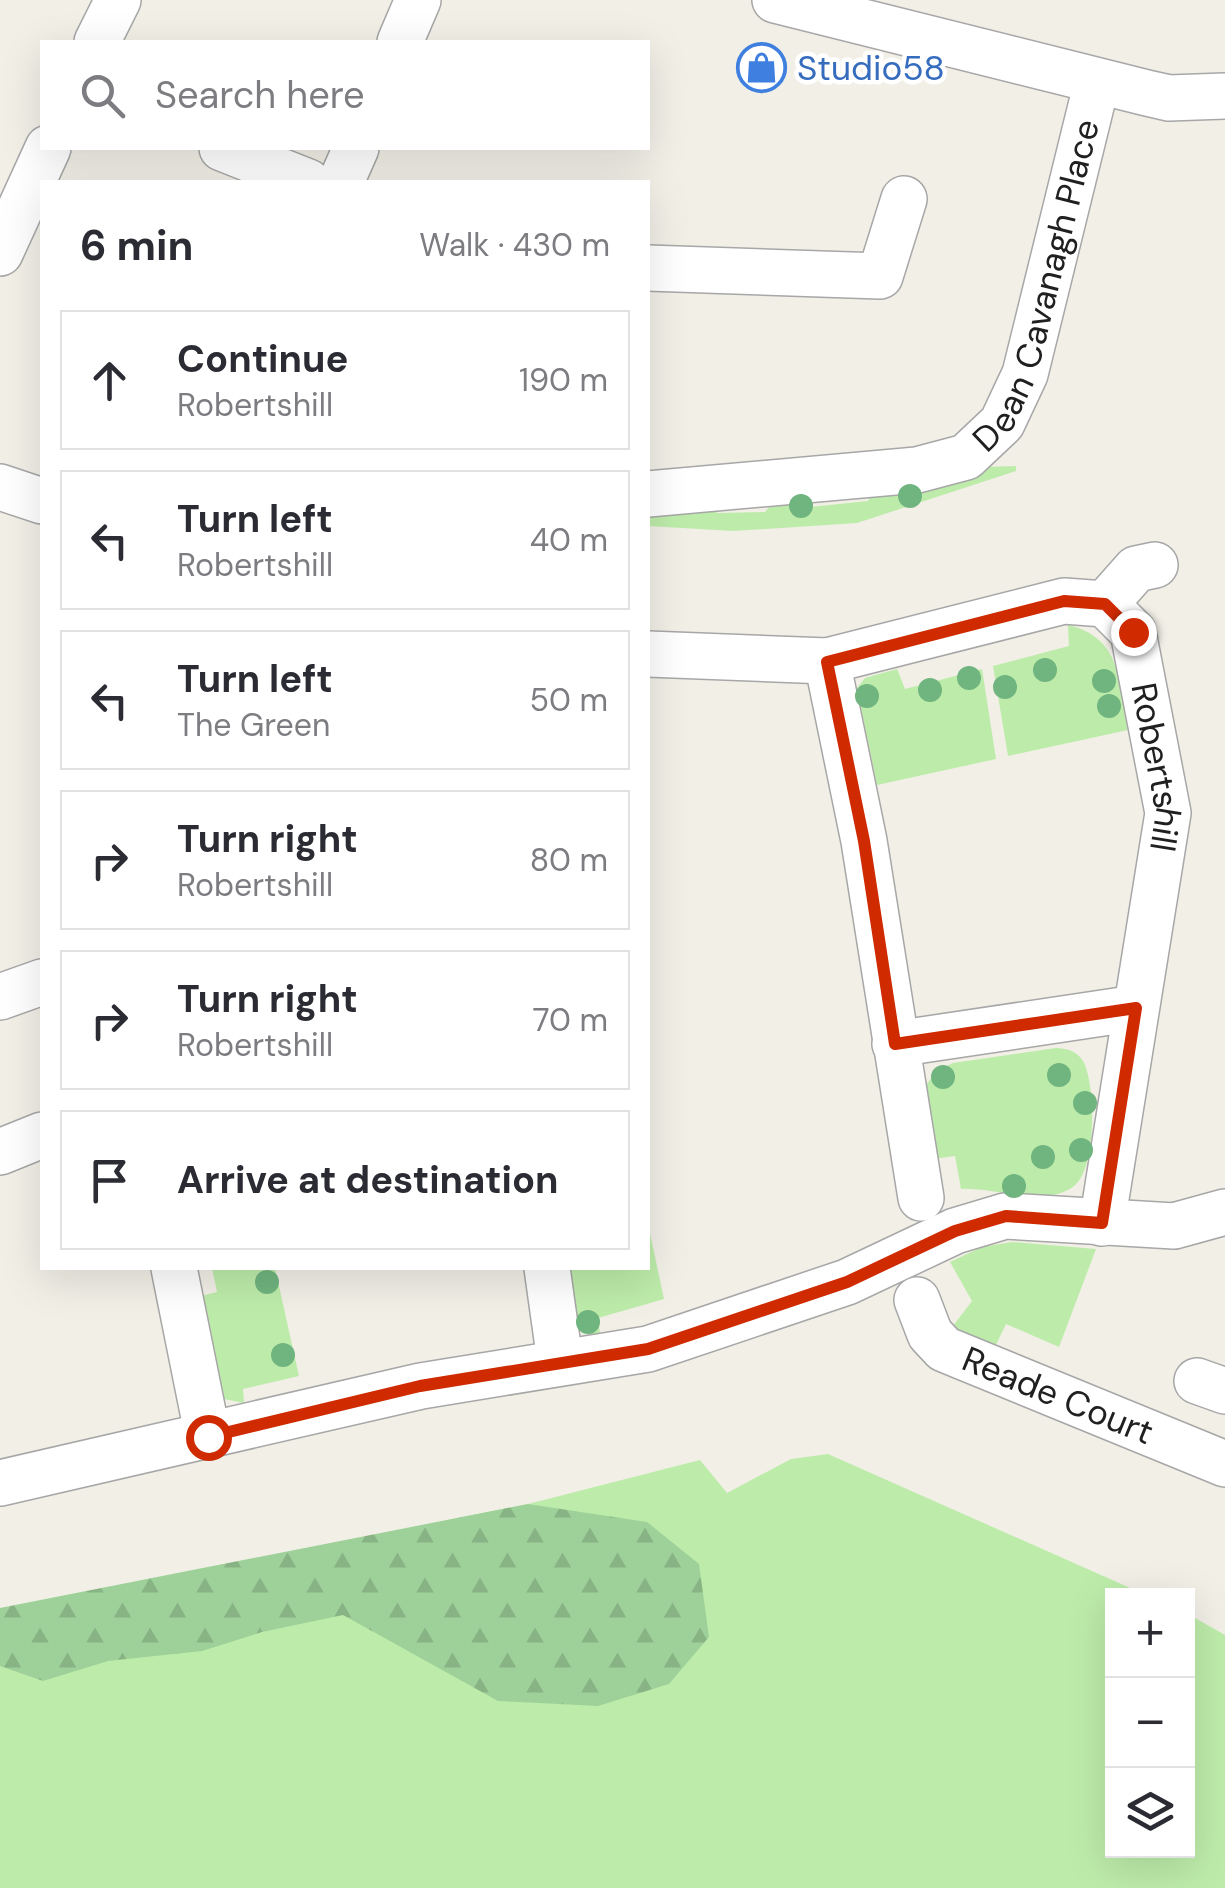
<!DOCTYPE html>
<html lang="en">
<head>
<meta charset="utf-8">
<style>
	:root { --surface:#fff; --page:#f7f7f7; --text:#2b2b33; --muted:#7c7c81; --line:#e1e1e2 }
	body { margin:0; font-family:"DM Sans",sans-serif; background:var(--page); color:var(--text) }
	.controls { position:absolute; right:30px; bottom:30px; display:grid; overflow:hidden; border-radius:0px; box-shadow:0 10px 40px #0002 }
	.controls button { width:90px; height:90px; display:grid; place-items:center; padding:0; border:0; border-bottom:2px solid var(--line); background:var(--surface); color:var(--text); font:50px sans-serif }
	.stop { position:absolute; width:30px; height:30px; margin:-22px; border:8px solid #cf2a00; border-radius:50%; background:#fff }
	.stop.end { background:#cf2a00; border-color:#fff; box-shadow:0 2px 10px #0008 }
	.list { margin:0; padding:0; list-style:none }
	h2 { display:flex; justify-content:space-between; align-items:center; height:130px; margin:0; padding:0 40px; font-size:42px }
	h2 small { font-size:32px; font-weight:400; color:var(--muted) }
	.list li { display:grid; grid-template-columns:65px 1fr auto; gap:30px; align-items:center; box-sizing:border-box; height:140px; margin:0 20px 20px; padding:0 20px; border:2px solid var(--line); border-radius:0px }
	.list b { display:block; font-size:38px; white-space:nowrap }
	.list p { margin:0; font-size:32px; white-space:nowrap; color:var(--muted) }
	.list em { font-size:32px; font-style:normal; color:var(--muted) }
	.icon { flex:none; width:55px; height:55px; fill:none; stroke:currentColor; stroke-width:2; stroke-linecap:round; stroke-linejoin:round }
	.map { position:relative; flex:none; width:1225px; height:1888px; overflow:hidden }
	.search { position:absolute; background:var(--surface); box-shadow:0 10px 40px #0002; left:40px; top:40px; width:610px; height:110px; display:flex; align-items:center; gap:25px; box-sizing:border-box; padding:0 35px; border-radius:0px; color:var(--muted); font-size:38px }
	.panel { position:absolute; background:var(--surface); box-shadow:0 10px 40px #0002; left:40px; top:180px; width:610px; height:1090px; border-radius:0px }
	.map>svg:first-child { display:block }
	.grass { fill:#bdecaa }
	.forest { fill:url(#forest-firs) }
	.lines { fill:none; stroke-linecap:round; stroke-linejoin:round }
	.minor-casing { stroke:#a7a7a7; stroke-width:48 }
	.minor { stroke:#fff; stroke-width:45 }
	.tree { fill:#70b47f }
	.route { stroke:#cf2a00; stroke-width:12 }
	.labels { text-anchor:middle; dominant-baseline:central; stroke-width:9; stroke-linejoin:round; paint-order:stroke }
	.shop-label { font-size:35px; fill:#366cbe; stroke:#fff; text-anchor:start }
	.street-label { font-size:35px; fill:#202020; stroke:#fff }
</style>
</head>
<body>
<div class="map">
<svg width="1225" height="1888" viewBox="0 0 1225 1888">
	<defs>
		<pattern id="forest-firs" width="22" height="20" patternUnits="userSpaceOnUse" patternTransform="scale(2.5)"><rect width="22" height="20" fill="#9ed199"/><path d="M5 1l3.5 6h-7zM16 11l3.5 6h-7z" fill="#88b384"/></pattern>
	</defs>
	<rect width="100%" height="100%" fill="#f1efe6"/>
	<path class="grass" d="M1016 466V471L857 523 733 531 648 526 651 507 717 503V513L765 512 776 499 807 495 810 507 868 501 874 490 984 467Z
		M1068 625C1123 638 1118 682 1128 730L1008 756 993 666 1069 646Z
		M897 669 905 689 982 669 996 759 877 785 857 688 865 678Z
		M1056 1048C1066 1048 1077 1051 1083 1061 1096 1084 1097 1169 1074 1186 1047 1208 993 1187 961 1189L955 1156 933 1159C924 1120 906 1084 953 1063Z
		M648 1224 664 1299 598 1318 600 1334 593 1336 582 1328 577 1317H567L559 1268H648Z
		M1012 1242 1096 1249 1059 1347 1006 1324 991 1355 956 1340 953 1326 972 1301 950 1262 982 1247Z
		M212 1268H275L299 1376 243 1389 244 1403 224 1399 193 1298 217 1292Z
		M828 1454 1146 1595 1112 1596V1850H1188V1614L1225 1635V1888H0V1610L528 1504 700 1460 727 1493 791 1459Z"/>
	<path class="forest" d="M528 1504 647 1522 699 1564 709 1637 669 1684 598 1706 498 1701 343 1615 262 1632 202 1651 108 1661 43 1681 0 1666V1608Z"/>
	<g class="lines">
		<defs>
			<g id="minor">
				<path d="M775 0 1147 93 1169 98 1225 96"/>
				<path d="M97 42 118 0"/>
				<path d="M400 42 418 0"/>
				<path d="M222 148 308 182"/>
				<path d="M341 182 356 148"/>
				<path d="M0 253 48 148"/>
				<path d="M648 268 880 276 904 199"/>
				<path d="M0 487 42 501"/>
				<path id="s1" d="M648 494 917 470 966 457 1002 423 1025 374 1097 82"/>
				<path d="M1105 604 1136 569 1155 565"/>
				<path id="s2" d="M648 654 827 661 1064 601 1105 604 1133 632 1168 813 1102 1223"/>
				<path d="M827 661 864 841 921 1198"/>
				<path d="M0 997 42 982"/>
				<path d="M895 1044 1136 1008"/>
				<path d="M0 1152 42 1135"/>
				<path d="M174 1268 208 1437"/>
				<path d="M547 1268 560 1361"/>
				<path id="s3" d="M917 1300 930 1334 944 1349 1225 1464"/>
				<path d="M1197 1381 1225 1391"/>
				<path d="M0 1483 421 1386 648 1349 847 1282 955 1231 1005 1216 1174 1226 1225 1212"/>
			</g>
		</defs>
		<use href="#minor" class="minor-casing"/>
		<use href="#minor" class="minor"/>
	</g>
	<g class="tree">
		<circle cx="910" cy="496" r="12"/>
		<circle cx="801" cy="506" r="12"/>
		<circle cx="1045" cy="670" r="12"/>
		<circle cx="969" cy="678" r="12"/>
		<circle cx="1104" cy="681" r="12"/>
		<circle cx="1005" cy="687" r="12"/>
		<circle cx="930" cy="690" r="12"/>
		<circle cx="867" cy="696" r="12"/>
		<circle cx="1109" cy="706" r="12"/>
		<circle cx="1059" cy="1075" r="12"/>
		<circle cx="943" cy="1077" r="12"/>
		<circle cx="1085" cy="1103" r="12"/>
		<circle cx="1081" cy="1150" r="12"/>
		<circle cx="1043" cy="1157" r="12"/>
		<circle cx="1014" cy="1186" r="12"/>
		<circle cx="267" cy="1282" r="12"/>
		<circle cx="588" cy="1322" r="12"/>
		<circle cx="283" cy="1355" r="12"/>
	</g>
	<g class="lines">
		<path class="route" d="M208 1437 420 1386 648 1349 847 1282 955 1231 1006 1216 1102 1223 1136 1008 895 1044 864 841 827 662 1064 601 1105 604 1133 632"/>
	</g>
	<defs>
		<symbol id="shop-ring" viewBox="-11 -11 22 22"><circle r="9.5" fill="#fff" stroke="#3f7fe0" stroke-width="1.5"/><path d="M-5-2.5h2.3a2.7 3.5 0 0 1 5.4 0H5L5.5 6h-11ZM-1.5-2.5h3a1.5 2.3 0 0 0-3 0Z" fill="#3f7fe0"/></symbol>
	</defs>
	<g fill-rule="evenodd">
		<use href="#shop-ring" x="734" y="40" width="55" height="55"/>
	</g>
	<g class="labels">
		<g class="shop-label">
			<text x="797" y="68">Studio58</text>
		</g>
		<g class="street-label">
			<text stroke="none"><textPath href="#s1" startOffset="512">Dean Cavanagh Place</textPath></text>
			<text stroke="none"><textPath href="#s2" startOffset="642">Robertshill</textPath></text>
			<text stroke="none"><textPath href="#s3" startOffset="180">Reade Court</textPath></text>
		</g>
	</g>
</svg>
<div class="controls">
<button>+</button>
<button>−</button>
<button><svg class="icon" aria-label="layers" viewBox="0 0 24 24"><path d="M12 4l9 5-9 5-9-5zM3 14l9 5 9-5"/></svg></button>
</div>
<div class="stop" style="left:208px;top:1437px"></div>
<div class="stop end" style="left:1133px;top:632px"></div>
<div class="search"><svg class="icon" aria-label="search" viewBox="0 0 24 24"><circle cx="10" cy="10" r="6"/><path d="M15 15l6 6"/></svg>Search here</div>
<section class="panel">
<h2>6 min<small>Walk · 430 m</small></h2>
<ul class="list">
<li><svg class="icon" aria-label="ahead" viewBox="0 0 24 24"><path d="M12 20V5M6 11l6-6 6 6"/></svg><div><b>Continue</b><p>Robertshill</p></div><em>190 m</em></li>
<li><svg class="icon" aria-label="left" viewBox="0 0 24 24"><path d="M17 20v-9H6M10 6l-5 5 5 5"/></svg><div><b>Turn left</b><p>Robertshill</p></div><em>40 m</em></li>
<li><svg class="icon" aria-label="left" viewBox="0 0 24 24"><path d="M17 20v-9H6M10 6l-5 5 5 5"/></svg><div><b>Turn left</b><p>The Green</p></div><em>50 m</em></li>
<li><svg class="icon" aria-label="right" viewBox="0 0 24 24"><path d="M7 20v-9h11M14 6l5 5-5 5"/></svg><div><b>Turn right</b><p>Robertshill</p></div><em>80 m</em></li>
<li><svg class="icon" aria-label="right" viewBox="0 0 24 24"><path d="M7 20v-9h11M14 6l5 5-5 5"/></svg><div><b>Turn right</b><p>Robertshill</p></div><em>70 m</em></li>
<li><svg class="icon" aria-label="arrive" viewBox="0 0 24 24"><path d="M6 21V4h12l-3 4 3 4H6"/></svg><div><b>Arrive at destination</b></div></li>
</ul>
</section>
</div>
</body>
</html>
